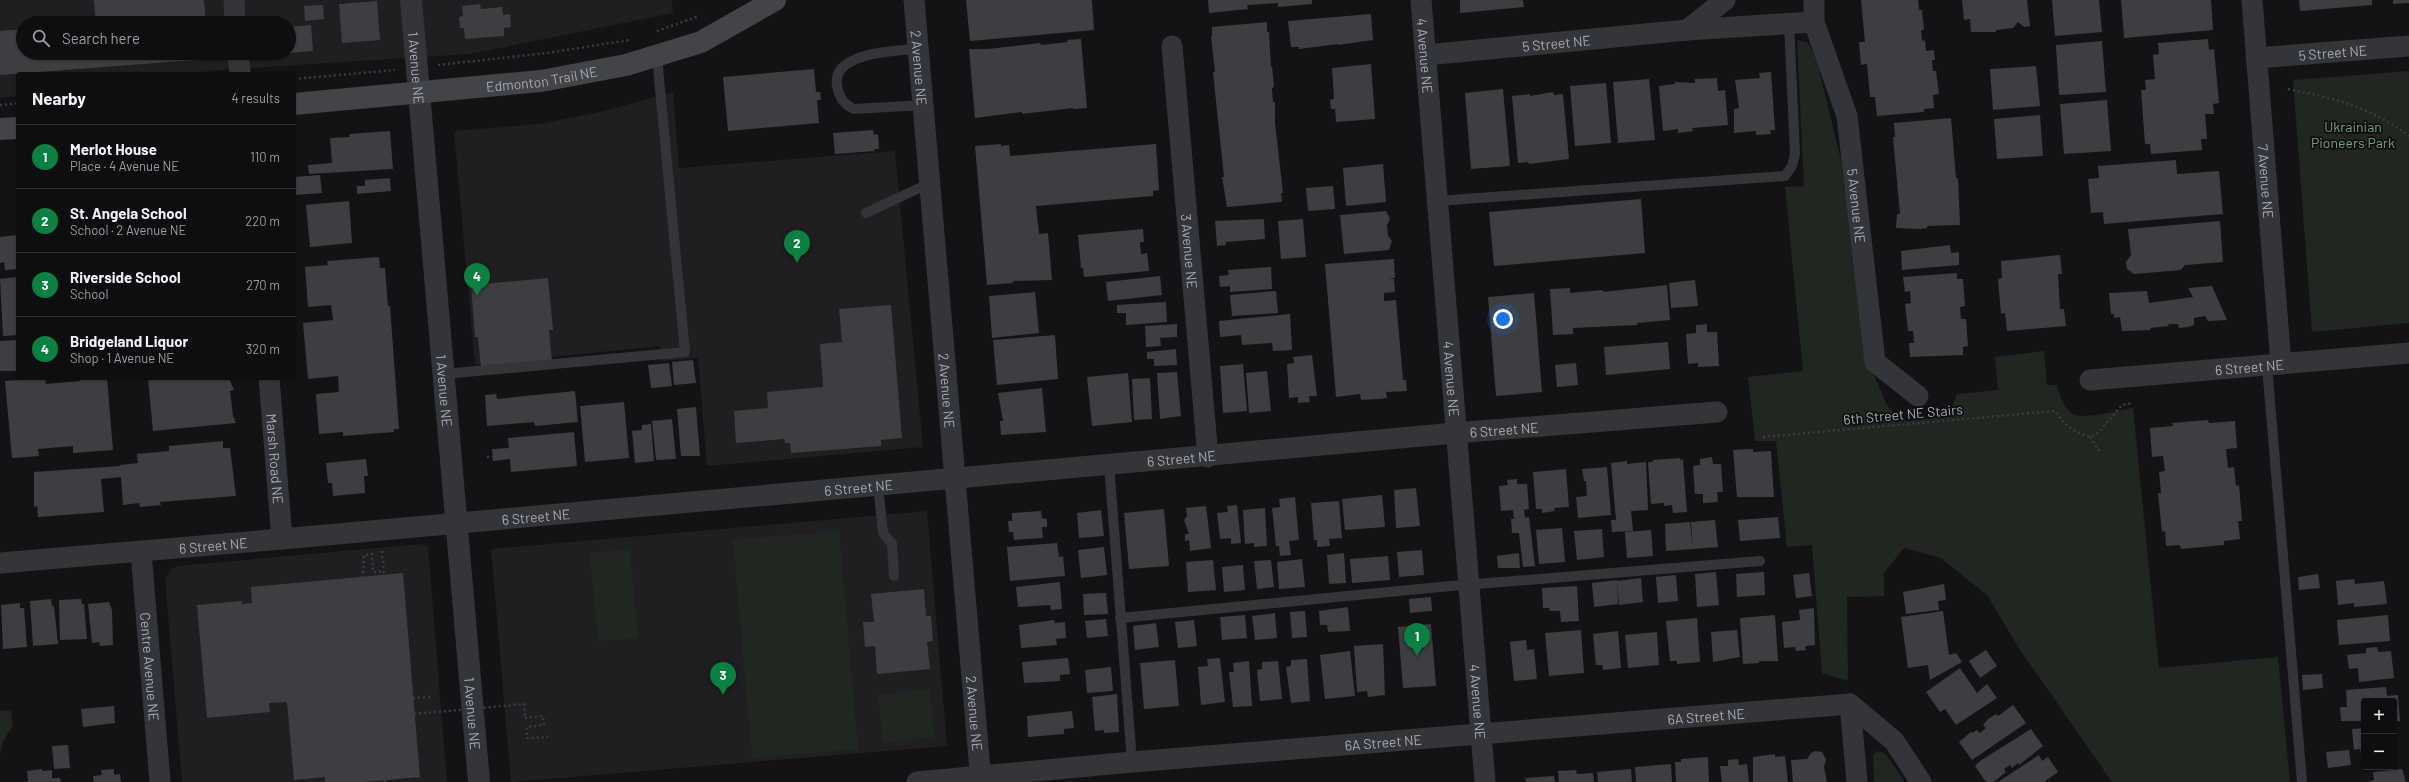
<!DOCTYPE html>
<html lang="en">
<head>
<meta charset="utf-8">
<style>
	:root { --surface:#0e0e10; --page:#1c1c1e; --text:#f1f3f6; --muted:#9b9c9f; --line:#2e2e30; --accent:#0b8043 }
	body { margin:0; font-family:Barlow,sans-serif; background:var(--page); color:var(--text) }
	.controls { position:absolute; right:12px; bottom:12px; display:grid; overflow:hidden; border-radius:4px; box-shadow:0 1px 3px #0004 }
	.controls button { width:36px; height:36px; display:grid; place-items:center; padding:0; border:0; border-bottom:1px solid var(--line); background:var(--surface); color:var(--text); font:20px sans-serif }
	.you { position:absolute; left:1503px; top:319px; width:14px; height:14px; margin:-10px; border:3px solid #fff; border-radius:50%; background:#1a73e8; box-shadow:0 0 0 6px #1a73e833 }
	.badge { display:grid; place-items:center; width:26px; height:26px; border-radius:50%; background:var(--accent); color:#fff; font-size:13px; font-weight:700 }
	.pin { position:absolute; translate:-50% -33px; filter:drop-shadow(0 1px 2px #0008) }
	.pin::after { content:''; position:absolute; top:21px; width:14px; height:12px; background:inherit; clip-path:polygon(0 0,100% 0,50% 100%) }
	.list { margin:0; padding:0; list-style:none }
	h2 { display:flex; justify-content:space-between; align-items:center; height:52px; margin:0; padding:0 16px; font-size:17px }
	h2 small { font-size:13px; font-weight:400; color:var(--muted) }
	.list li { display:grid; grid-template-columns:26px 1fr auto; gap:12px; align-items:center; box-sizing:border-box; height:64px; padding:0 16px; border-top:1px solid var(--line) }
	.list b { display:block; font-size:15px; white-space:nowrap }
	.list p { margin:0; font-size:13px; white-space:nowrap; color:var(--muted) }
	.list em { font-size:13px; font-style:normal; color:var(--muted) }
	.icon { flex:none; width:22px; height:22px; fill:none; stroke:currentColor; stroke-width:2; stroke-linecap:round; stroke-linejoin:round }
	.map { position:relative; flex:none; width:2409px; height:782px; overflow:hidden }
	.search { position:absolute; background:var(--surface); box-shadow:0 1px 3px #0004; left:16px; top:16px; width:280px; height:44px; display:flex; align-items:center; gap:10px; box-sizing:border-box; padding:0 14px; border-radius:22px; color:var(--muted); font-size:15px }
	.panel { position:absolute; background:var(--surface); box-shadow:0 1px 3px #0004; left:16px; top:72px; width:280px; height:308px; border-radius:4px }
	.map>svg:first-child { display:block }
	.built { fill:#1f1f22; fill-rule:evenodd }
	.green { fill:#1f2720 }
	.building { fill:#3d3e42 }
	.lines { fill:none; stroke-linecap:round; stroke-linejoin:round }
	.path { stroke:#3a3c41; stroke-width:2.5; stroke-dasharray:2 3; stroke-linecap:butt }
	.service { stroke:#34353a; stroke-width:10 }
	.minor { stroke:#34353a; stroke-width:21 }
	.tertiary { stroke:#34353a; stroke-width:22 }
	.secondary { stroke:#42444a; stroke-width:22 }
	.path-bridge { stroke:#3a3c41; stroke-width:2.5; stroke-dasharray:2 3; stroke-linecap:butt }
	.labels { text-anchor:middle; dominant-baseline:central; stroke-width:3.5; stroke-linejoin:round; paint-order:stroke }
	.street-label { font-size:14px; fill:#a4a9b6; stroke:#0e0e10 }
	.park-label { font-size:14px; fill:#7aa17c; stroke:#0e0e10 }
</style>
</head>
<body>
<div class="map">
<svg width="2409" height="782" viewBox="0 0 2409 782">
	<rect width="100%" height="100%" fill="#131315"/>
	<path class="built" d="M0 0H672L673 13 470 54 217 70 187 74H18V96L0 98ZM23 23H289V53H23Z
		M673 92 679 168 895 151 923 447 707 466 698 358 662 361 660 346 475 365 454 131 540 124 604 111Z
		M927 511 947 746 511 782 491 549Z
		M421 544 428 547 447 782H182L165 579 170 570 177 566Z"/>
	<path class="green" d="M1797 40 1808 43 1816 58 1841 160 1869 364 1887 405 1897 417 1907 421 1949 416 1957 394 1998 390 1995 357 2044 351 2047 385H2057C2059 394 2064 406 2071 413 2079 421 2121 410 2133 408L2159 668 2278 657 2290 782H2112L2018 647 1988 596 1941 558 1904 548 1884 573V596L1847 597 1848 681 1822 673 1812 545 1787 547 1776 441H1755L1748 377 1803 371 1785 187 1804 186Z
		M2409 71V323L2312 332 2293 80Z
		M839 531 858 749 752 758 733 540Z
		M630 549 638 638 598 641 590 553Z
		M930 689 934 737 883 743 878 695Z
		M11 710 13 726 3 741 0 754V711Z
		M1877 751 1885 753 1905 782H1874L1873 756Z"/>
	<path class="building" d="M94 0H204L206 23H96Z
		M966 0H1092L1094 30 970 41Z
		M1208 0H1312V4L1278 7V3L1247 5 1248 9 1209 13Z
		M1460 0H1523L1524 7 1460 13Z
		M1861 0H1918L1919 10H1922L1924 30H1921L1922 41 1925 40 1926 51 1934 50 1935 60H1932L1933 71H1936L1939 94 1933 95 1934 108 1924 109V112L1877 116 1875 97H1870L1867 64 1861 65 1859 42H1865Z
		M1962 0H2027L2030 26 2024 27 2018 22 2013 28 1996 30V32H1971L1970 19 1964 20Z
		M2052 0H2099L2102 32 2055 36Z
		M2121 0H2211L2213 30 2124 38Z
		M2299 0H2372V5L2300 11Z
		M2393 0H2409V3L2393 4Z
		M377 1 380 40 342 43 339 4Z
		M480 4 481 9 502 7 503 15 510 14 511 27 504 28V36L465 39 464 28H460L459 17 463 16 462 6Z
		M323 5 324 19 305 21 304 6Z
		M1371 14 1373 40 1338 45V44L1299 49V47H1291L1288 21Z
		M1267 22V32H1269L1271 67 1272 66 1274 87 1272 88 1273 102H1275V123L1283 193H1281L1282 202 1227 207 1222 177H1224L1213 72H1215L1211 36H1212V27Z
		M311 25 313 51 289 53V27Z
		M23 29V53H205L194 60 0 75V31Z
		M1081 39 1087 108 1074 109 1073 108 1022 114V112L975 118 969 49H988L1040 43 1041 45 1068 42 1067 40Z
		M2208 39 2209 50 2214 49 2219 103 2213 104 2214 114H2205L2207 139H2201L2202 150 2151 154 2150 144H2145L2141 90H2146L2145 80 2155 79 2153 55 2159 54 2158 43Z
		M2102 41 2106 92 2059 95 2056 45Z
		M1371 64 1375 119 1336 122 1335 109H1331L1330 100 1334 99 1332 68Z
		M2036 66 2040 106 1993 110 1990 69Z
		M814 69 816 92H820L821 100H817L819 123 728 131 723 77Z
		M1771 72 1775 130H1770L1771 134 1756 135V131L1734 133V109L1739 108 1735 80 1760 78 1759 73Z
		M1717 78 1718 91 1725 90 1728 125 1692 128 1693 131 1678 133V129L1663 131 1659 86 1675 84V82L1695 83V79Z
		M1649 79 1655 140 1618 143 1613 82Z
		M1606 83 1611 143 1575 146 1570 86Z
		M1503 89 1510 166 1471 169 1465 93Z
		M1553 92 1554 95 1563 94 1569 159 1529 164 1528 162 1518 163 1512 96 1530 94V96Z
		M2107 100 2111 151 2064 154 2060 104Z
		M2040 115 2043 156 1997 159 1994 119Z
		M1951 118 1956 178H1958L1960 225 1927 226V228L1919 229 1896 228 1897 214H1900L1893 137H1895L1894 123Z
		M873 130 874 135 878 134 879 149H874L875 151 835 154 833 133Z
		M390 131 393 169 309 174 308 165 332 163 330 138 350 137 349 134Z
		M1001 144V146L1009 145 1010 156 1156 144 1159 190 1153 191V196L1036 206 1039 234 1048 233 1052 280 1013 281V283L987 285 975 146Z
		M2176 160 2177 174 2219 171 2223 214 2104 224 2103 212 2091 213 2088 179 2099 178 2098 166Z
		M1383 164 1386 202 1346 206 1343 168Z
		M320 175 322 193 294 195V177Z
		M390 178 391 191 357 194V186H365V180Z
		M1333 186 1335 209 1308 211 1306 188Z
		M1641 199 1645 253 1494 266 1489 212Z
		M349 201 352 243 310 247 306 205Z
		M1386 211 1390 219 1387 225 1388 236 1392 241 1389 250 1344 254 1340 215Z
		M1264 219 1265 239 1226 242V245L1217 246 1215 221Z
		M1303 219 1306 257 1281 259 1278 221Z
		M2220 221 2223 262 2185 265 2181 270 2134 274 2127 269 2126 262 2131 255 2128 229Z
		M1143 229 1144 242H1140L1141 254 1147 253 1149 271 1084 277 1083 268H1081L1078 235Z
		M18 235V269L5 270 4 262 0 263V237Z
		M1950 245 1951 253 1959 252V265L1902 270 1901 251Z
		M2060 255 2062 274H2058L2059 292 2060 309H2064L2066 326 2007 331 2005 313 2001 314 1998 279 2002 278 2001 261Z
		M379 257 380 268H385L388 306H390L399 429H394V432L343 436V432L319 434 316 394 339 392 338 376 308 379 303 323 333 320 331 305 308 307 305 267 328 265 327 261Z
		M1394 259 1395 278H1389L1394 279 1395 292 1384 293V301L1396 300 1403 380H1406L1407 391 1386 392 1387 398 1378 399 1361 400 1360 394 1336 397 1325 264Z
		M1271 267 1272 289 1230 292V286L1220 287 1219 276 1229 275 1228 270Z
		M1957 273V279H1963L1965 306 1960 307 1961 319H1966L1968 346 1963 347V355L1910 357 1909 343H1914L1913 331H1908L1905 304 1911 303 1910 291 1905 292 1903 277Z
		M1160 276 1162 295 1108 301 1106 282Z
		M18 277V335L3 336 0 279Z
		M548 278 553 330H549L552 362 481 368 478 337H475L471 285Z
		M1695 280 1698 306 1671 308 1669 283Z
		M1667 285 1670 320 1637 323V325L1573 328V334L1553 335 1550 289 1570 288V293L1603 290V292Z
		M2212 286 2227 320 2208 321 2205 316 2194 318V325L2188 327 2179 328 2178 324H2168L2169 326 2150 328 2151 330 2122 331 2120 317 2114 318V314H2111L2109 293 2147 291 2149 303 2193 297 2188 288Z
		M1276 291 1278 313 1232 316 1230 295Z
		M1035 292 1039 333 992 338 989 296Z
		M1534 293 1542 392 1496 396 1488 297Z
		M1166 302 1167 322 1126 325V313H1117V305Z
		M891 305 902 438 881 440V446L791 453 790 443H785L784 439 736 443 734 411 768 408 767 392 823 387 820 344 842 342 839 309Z
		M1290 314 1292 350 1273 351 1272 343 1242 345 1241 335 1220 337 1219 321Z
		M1177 324V337L1160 338 1161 346 1146 347 1145 326Z
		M1707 324V332H1717L1719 366 1698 367V363L1688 364 1686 334 1696 333V325Z
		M1055 335 1058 379 997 385 993 340Z
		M18 340V371H0V341Z
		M1668 342 1670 369 1606 375 1604 347Z
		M1176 349 1177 365 1154 366V359H1147V352Z
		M1312 355 1317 396H1309L1310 402 1298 403V397L1289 398 1287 364 1294 363 1293 357Z
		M693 360 696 383 674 385 672 362Z
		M669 363 672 386 651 388 648 365Z
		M1576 363 1578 385 1557 387 1555 365Z
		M1243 364 1247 411 1223 413 1220 366Z
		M1267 371 1271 411 1249 413 1246 373Z
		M1177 372 1181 416 1160 419 1157 373Z
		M1128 373 1132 422 1092 426 1087 377Z
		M45 378 46 384 80 381V378H107L113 450 73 453V446L38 449 39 456 12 458 5 381Z
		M148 378H229L234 390 230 391 233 416 236 423 153 431Z
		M1150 378 1152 419 1134 420 1132 379Z
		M1042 388 1046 432 1001 435 1000 421H1003L998 393Z
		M575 391 578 422 535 426 534 422 487 426 485 395 496 394 497 399Z
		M624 402 629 458 585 462 580 406Z
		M696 407 700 456H681L677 409Z
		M672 419 676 459 656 460 652 421Z
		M2208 420 2209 423 2235 421 2237 448 2226 449 2228 468 2234 467 2236 486 2239 485 2242 521H2238L2240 539 2224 541V545L2181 549 2180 545 2166 546 2165 531 2162 532 2158 493H2161L2159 472 2165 471 2163 456 2152 457 2150 428 2173 426 2172 423Z
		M651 424 654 461 635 463 632 431 642 430V425Z
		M574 432 577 466 511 472 510 459 493 461 492 449 509 448 508 438Z
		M223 441V448H230L236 496 160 502 161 505 140 507 139 503 123 505 121 477 101 479 104 512 38 517 37 506 34 507V472L120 466V465L138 463 137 454 169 451V446Z
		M1753 449V452L1771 451 1774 497H1737L1733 450Z
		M1712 457 1713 464H1721L1723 492H1717L1718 502 1703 503V494H1695L1693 466 1700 465V459Z
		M1680 458V460L1683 459 1687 512 1673 513 1672 505 1664 506V503L1651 504 1648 462H1653V460Z
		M366 459 368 476H364L365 493 333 496 332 483H328L326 463Z
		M1627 461V464L1646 462 1648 510 1631 511 1633 531 1612 532 1611 520H1616L1611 463Z
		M1607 467 1611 515 1578 518 1576 497 1587 496 1586 481H1584L1582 469Z
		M1566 469 1569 507 1554 508 1555 511 1542 513V509H1536L1533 472Z
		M1517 479V484H1527L1529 509 1524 510 1525 518 1529 517 1535 566 1523 567 1519 533H1512L1511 519H1514L1513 510 1501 511 1499 486 1508 485 1507 480Z
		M1416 488 1420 526 1396 528 1394 490Z
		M1382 495 1385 527 1345 530 1342 499Z
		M1295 497 1299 540 1289 541 1291 555 1280 556 1279 546H1276L1272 508 1280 507 1279 499Z
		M1339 501 1342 538 1329 539 1330 546 1317 547V540H1314L1311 503Z
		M1237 505 1241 543 1231 544V538L1220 539 1217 513 1228 512 1227 506Z
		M1206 506 1211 548 1190 551 1189 540 1185 541V534H1189L1184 520 1187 516 1186 508Z
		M1265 508 1267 546 1254 547V543L1245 544 1243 510Z
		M1164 509 1169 566 1129 569 1124 513Z
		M1101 510 1104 536 1079 538 1077 513Z
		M1041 511 1042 518 1047 519V527H1042L1043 538 1014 540 1013 532H1009L1008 521H1012V513Z
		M1778 517 1780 538 1740 541 1738 520Z
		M1715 520 1718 547 1693 549 1691 522Z
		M1690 522 1693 549 1666 551 1665 524Z
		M1562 528 1565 562 1539 564 1536 530Z
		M1602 529 1604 557 1577 560 1574 531Z
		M1651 530 1653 556 1627 558 1625 532Z
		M1057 543 1059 557 1063 556 1065 576 1010 581 1007 547Z
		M1104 547 1107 575 1081 578 1078 550Z
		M1422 550 1424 575 1399 577 1397 552Z
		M1344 553 1346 583 1329 584 1327 555Z
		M1519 553 1520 568H1498L1497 556Z
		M1388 556 1390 580 1352 583 1350 559Z
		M1302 559 1305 587 1279 589 1277 562Z
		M1213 560 1216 590 1188 592 1186 562Z
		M1271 560 1274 587 1257 589 1254 561Z
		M1243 565 1245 590 1224 592 1222 567Z
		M1716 572 1719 605 1697 607 1695 574Z
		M1764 572 1765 595 1737 597 1736 574Z
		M403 573 420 777 364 782H325V777L294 780 287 702 269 703 270 712 207 718 197 605 242 601V604L252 603 251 587Z
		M1809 573 1812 596 1796 598 1793 575Z
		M2318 574 2320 588 2299 590 2298 577Z
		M1676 575 1678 601 1658 603 1656 577Z
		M1641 578 1643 602 1619 605 1617 581Z
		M2354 579 2355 584 2384 581 2387 604 2354 607V603L2338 605 2336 581Z
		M1617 580 1618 604 1594 607 1592 583Z
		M1060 582 1062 609 1051 610 1050 605 1018 607 1016 587Z
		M1944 584 1946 600 1938 601 1939 610 1906 614 1903 592Z
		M1577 586 1579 621 1561 622 1560 611H1550L1549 608H1543L1542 588Z
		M924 589 926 616H931L933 641 927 642 930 669 877 674 875 646 865 647 863 622H874L871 594Z
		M1106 593 1108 614 1084 615 1083 594Z
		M1431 597 1432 611 1410 613 1409 599Z
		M51 599 52 606H54L58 644 33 646 30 601Z
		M81 599 82 604H84L87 639 60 640 59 600Z
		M109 602 112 610 113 645 100 646 99 642 92 643 88 604Z
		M20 603V608H24L27 647 3 649 1 605Z
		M1348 607 1350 631 1328 632 1327 625H1320L1319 611Z
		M1814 608 1815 645 1805 646 1806 650 1796 651 1795 647 1784 648 1782 622 1800 620 1799 610Z
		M1305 611 1307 637 1292 638 1290 612Z
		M1943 611 1949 655 1956 653 1962 662 1930 680 1928 665 1908 668 1901 617Z
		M1275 613 1277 638 1255 640 1252 616Z
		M1245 615 1247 638 1222 640 1220 617Z
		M1775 615 1778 661H1759V663L1743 664 1740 618Z
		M2388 615 2390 641 2339 645 2337 620Z
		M1697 618 1700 662 1677 664V661H1670L1666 621Z
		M1106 619 1108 636 1087 638 1085 621Z
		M1054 620 1055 623 1065 622 1066 638 1056 639 1057 645 1021 648 1019 625Z
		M1194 620 1197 646 1178 648 1175 622Z
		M1156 623 1159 647 1135 650 1133 626Z
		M1431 624 1436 686 1403 688 1398 627Z
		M1581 630 1584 673 1549 676 1545 633Z
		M1737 630 1740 657 1713 662 1711 632Z
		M1618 631 1621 668 1603 670 1602 665H1596L1593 634Z
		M1657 632 1659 665 1628 668 1625 635Z
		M1526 640 1527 650 1534 649 1537 679 1514 681 1510 642Z
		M1383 644 1385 695 1368 697 1367 691 1357 692 1354 646Z
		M2377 647 2378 652 2391 651 2394 678 2359 682 2358 668 2349 669 2347 655 2366 653V648Z
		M1986 650 1997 666 1980 678 1969 661Z
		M1350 651 1355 696 1325 699 1320 655Z
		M1068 658 1070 674 1060 675V681L1024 683 1022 662Z
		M1220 658 1225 702 1201 705 1198 667 1208 666 1207 659Z
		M1307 659 1310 701 1291 703 1286 667 1291 666V660Z
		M1175 660 1179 706 1144 709 1140 663Z
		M1249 661 1252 706 1233 707 1229 672H1234L1233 663Z
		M1278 661 1282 699 1260 701 1257 670 1262 669V662Z
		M1111 667 1113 691 1087 693 1085 670Z
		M1960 668 1977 693 1987 684 1997 698 1956 725 1945 709 1940 712 1926 692Z
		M2322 674 2323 688 2303 690 2302 675Z
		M2386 687 2387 696 2398 695 2400 721 2394 722V701H2364V721H2341L2340 707H2347L2346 690Z
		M1117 694 1119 732 1104 733V730L1095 731 1092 697Z
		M2013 705 2026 723 1972 760 1959 742 1971 732 1972 733 1977 730 1980 733 1986 728 1983 725 1988 719 1996 714 1998 716Z
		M114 706 115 723 83 727 81 709Z
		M1072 711 1074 728 1064 729V734L1028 737 1027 716Z
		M2364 728V758H2362L2360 749 2354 750 2352 729Z
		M2031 729 2043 746 2019 765 2018 763 2012 768 2010 765 2004 769 2006 772 1994 782H1986L1975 766 1980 761Z
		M68 745 70 768 54 769 52 746Z
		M2349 750 2351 765 2328 768 2326 752Z
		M1815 751 1822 752 1826 759 1824 767 1827 782H1793L1791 760 1807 759 1811 753Z
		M1775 754V757L1785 756 1788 782H1753V757Z
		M2039 755 2042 761 2048 757 2058 772 2044 782H1998Z
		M1708 757 1709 782H1676L1675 762H1681V759Z
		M1738 759 1739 765 1747 764 1749 782H1722L1720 766H1728V760Z
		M1671 764 1672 782H1636L1635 767Z
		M42 769V771L52 770V778H60L61 782H24L28 781 27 771Z
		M114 769V775L120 774 121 782H94L93 776 102 775 101 770Z
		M1631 769 1632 782H1598L1597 772Z
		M2402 769 2406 782H2367L2374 780 2373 772Z
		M1576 770 1577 774 1593 773 1594 782H1559L1558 771Z
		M1554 776 1555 782H1526L1525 778Z"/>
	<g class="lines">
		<path class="path" d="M657 31 699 16
			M438 65 547 53 629 40
			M294 79 395 70
			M2288 89C2336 99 2369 106 2409 136
			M0 105 18 103
			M1763 437 2055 411C2064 425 2074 432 2090 437L2098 433 2122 405 2133 403
			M2090 437 2100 452
			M487 457H493
			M382 551 384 575
			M363 578 364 555 372 554 373 572 383 571
			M413 698 430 697
			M525 718 543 716 544 725 527 727V738L548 737
			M385 780V782"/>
		<path class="service" d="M918 49C896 51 832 52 837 85 839 97 843 104 854 109L923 105
			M1437 201 1785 176 1792 166 1795 154 1789 23
			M866 213 930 183
			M2267 366 2302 782
			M444 374 685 352 657 57
			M1109 464 1132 762
			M878 485 883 533 892 544 894 576
			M1120 618 1440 587 1760 561"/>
		<g class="minor">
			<path d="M234 0 235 23"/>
			<path id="s1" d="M914 0 981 782"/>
			<path id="s2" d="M1421 0 1485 782"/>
			<path id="s3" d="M1814 0V22L1847 116 1875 362 1918 396"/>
			<path id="s4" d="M2252 0 2281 364"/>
			<path d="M1687 30 1814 22"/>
			<path id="s5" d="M1172 46 1208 457"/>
			<path d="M238 53 240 74"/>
			<path id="s6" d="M1426 55 1687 30 1725 0"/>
			<path id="s7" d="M2256 58 2409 46"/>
			<path id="s8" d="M269 378 282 539"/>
			<path id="s9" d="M2090 380 2409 353"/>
			<path id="s10" d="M141 552 160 782"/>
			<path id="s11" d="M0 563 282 539 1455 433 1717 412"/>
			<path d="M1850 704 1894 741 1921 782"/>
			<path d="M1850 704 1857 782"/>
			<path id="s12" d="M917 782 1132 762 1850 704"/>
		</g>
		<path class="tertiary" id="s13" d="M411 0 479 782"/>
		<g class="secondary">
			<path id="s14" d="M294 104 541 81 626 65 701 42 775 0"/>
			<path d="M0 129 18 128"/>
		</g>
		<path class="path-bridge" d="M414 714 524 704 525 718"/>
	</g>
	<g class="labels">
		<g class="street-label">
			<text stroke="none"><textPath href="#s6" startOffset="131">5 Street NE</textPath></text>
			<text stroke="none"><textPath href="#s7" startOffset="77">5 Street NE</textPath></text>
			<text stroke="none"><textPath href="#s2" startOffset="56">4 Avenue NE</textPath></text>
			<text stroke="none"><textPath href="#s13" startOffset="68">1 Avenue NE</textPath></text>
			<text stroke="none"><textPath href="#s1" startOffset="68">2 Avenue NE</textPath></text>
			<text stroke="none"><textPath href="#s14" startOffset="249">Edmonton Trail NE</textPath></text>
			<text stroke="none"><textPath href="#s4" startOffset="182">7 Avenue NE</textPath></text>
			<text stroke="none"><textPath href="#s3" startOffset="212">5 Avenue NE</textPath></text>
			<text stroke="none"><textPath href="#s5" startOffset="206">3 Avenue NE</textPath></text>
			<text stroke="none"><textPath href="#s9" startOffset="160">6 Street NE</textPath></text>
			<text stroke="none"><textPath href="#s2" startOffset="380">4 Avenue NE</textPath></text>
			<text stroke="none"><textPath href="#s13" startOffset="392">1 Avenue NE</textPath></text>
			<text stroke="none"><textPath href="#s1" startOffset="392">2 Avenue NE</textPath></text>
			<text transform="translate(1903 414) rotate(-5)">6th Street NE Stairs</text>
			<text stroke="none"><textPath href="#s11" startOffset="1510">6 Street NE</textPath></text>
			<text stroke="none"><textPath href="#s8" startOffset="81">Marsh Road NE</textPath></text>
			<text stroke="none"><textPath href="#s11" startOffset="1186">6 Street NE</textPath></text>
			<text stroke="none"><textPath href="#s11" startOffset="862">6 Street NE</textPath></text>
			<text stroke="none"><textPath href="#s11" startOffset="538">6 Street NE</textPath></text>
			<text stroke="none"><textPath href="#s11" startOffset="214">6 Street NE</textPath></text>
			<text stroke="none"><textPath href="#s10" startOffset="115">Centre Avenue NE</textPath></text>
			<text stroke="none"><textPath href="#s2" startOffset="704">4 Avenue NE</textPath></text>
			<text stroke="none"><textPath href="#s13" startOffset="716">1 Avenue NE</textPath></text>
			<text stroke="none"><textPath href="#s1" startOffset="716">2 Avenue NE</textPath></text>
			<text stroke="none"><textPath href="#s12" startOffset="792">6A Street NE</textPath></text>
			<text stroke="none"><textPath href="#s12" startOffset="468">6A Street NE</textPath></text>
		</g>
		<g class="park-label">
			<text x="2353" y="126">Ukrainian<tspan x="2353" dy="16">Pioneers Park</tspan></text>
		</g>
	</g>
</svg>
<div class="controls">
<button>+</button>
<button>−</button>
</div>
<div class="you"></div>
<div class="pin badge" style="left:1417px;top:656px">1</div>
<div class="pin badge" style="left:797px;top:263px">2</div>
<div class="pin badge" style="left:723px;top:695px">3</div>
<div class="pin badge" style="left:477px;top:296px">4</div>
<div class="search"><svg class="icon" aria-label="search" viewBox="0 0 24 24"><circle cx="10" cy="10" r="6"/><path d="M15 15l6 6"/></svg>Search here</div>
<section class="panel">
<h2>Nearby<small>4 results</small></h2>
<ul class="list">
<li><span class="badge">1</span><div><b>Merlot House</b><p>Place · 4 Avenue NE</p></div><em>110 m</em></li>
<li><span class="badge">2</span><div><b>St. Angela School</b><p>School · 2 Avenue NE</p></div><em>220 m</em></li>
<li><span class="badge">3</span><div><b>Riverside School</b><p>School</p></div><em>270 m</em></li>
<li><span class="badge">4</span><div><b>Bridgeland Liquor</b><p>Shop · 1 Avenue NE</p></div><em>320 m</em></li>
</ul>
</section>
</div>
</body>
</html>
